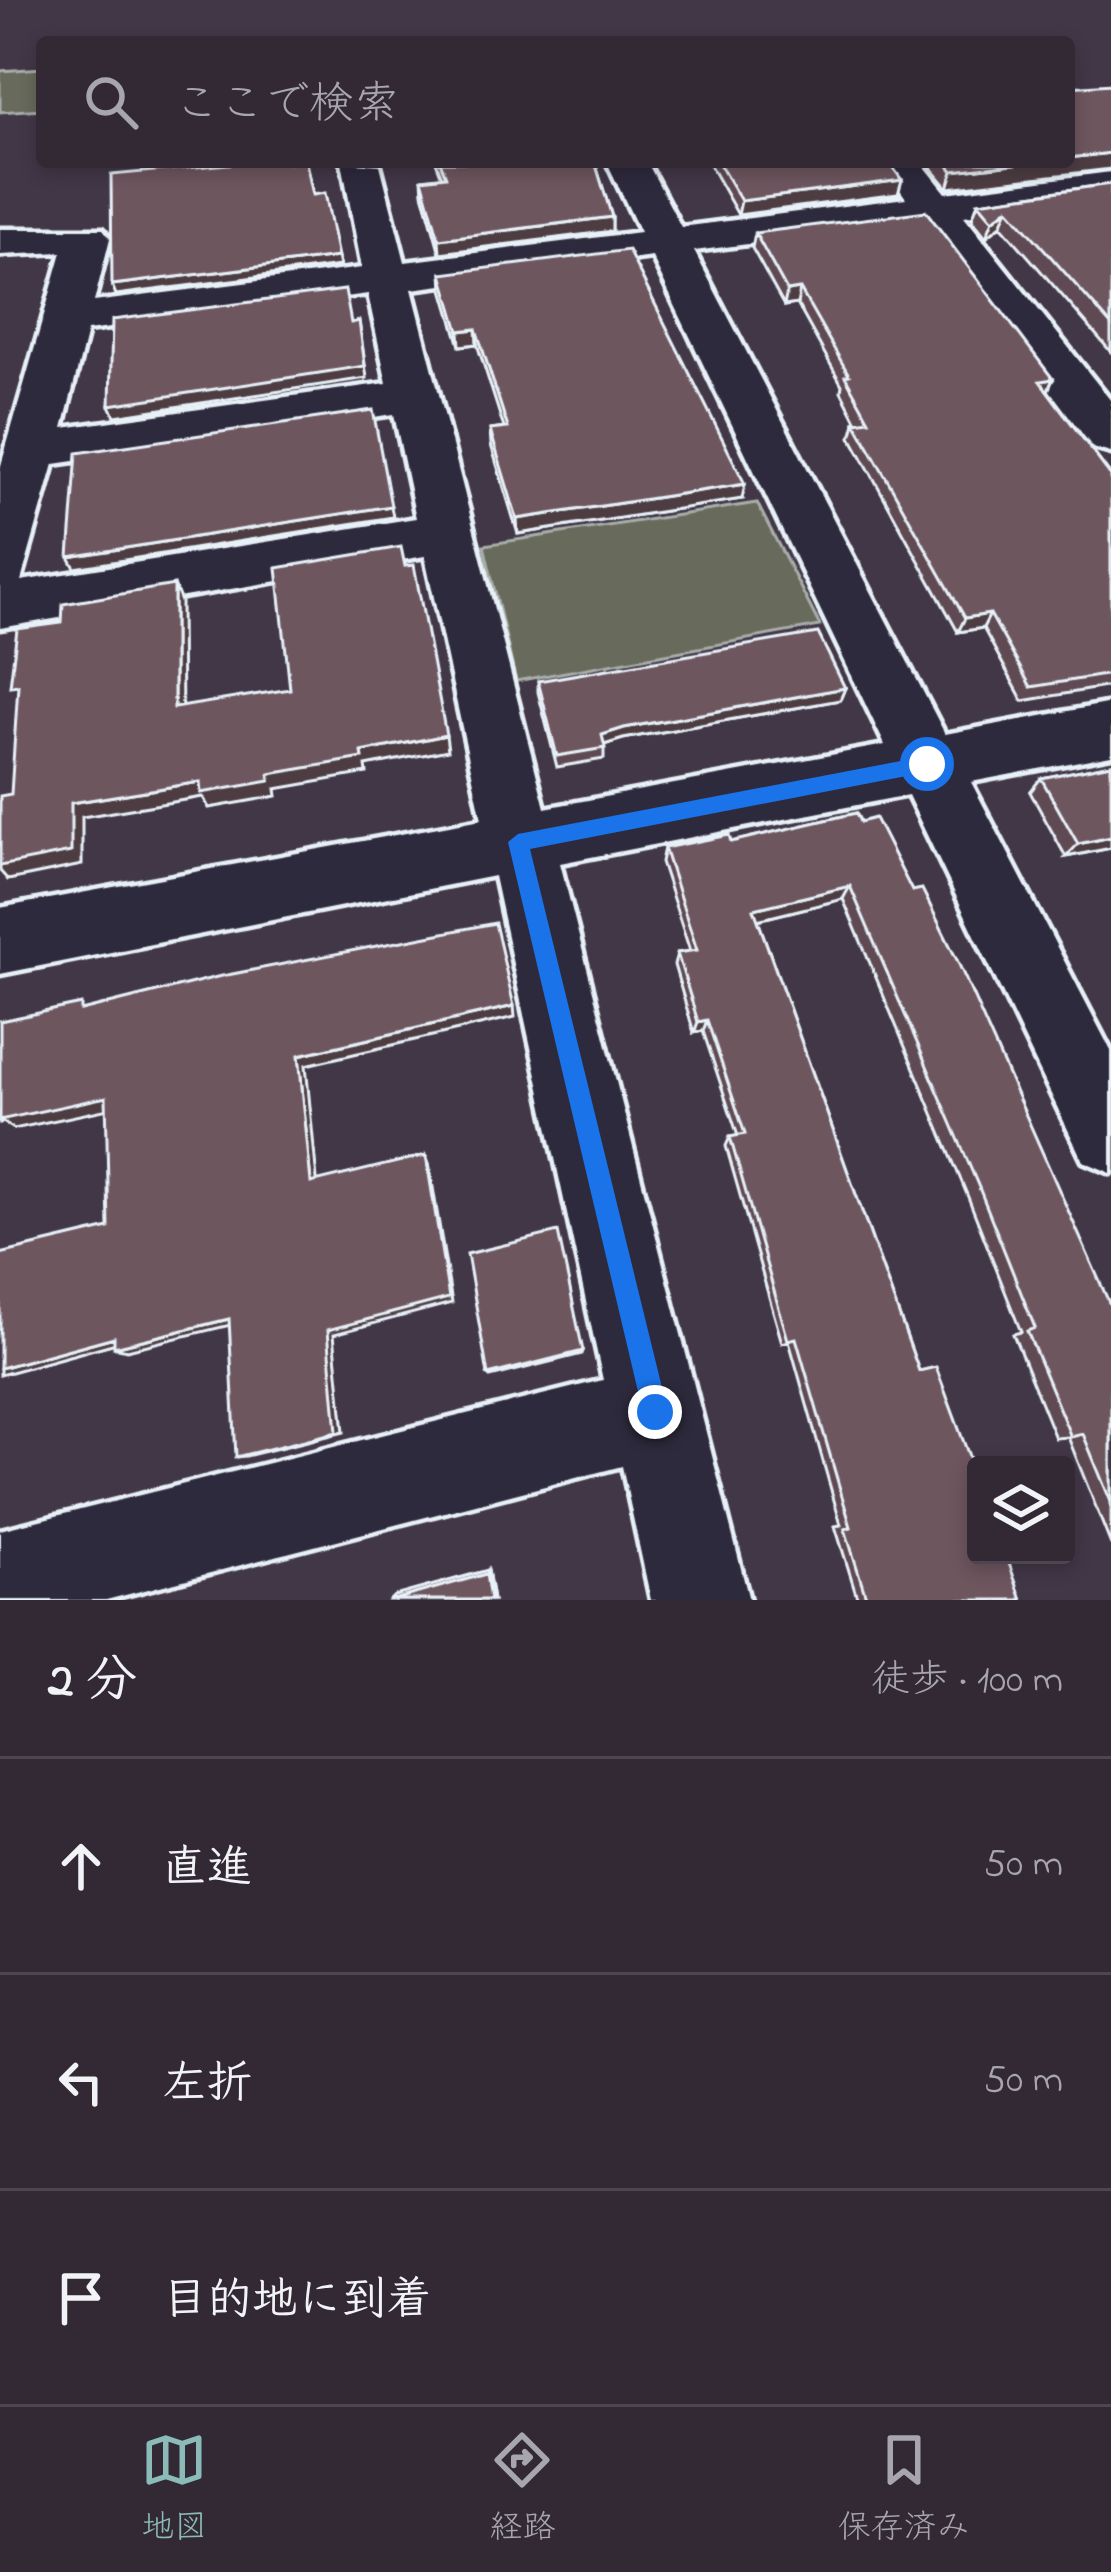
<!DOCTYPE html>
<html lang="ja">
<head>
<meta charset="utf-8">
<style>
	:root { --surface:#322935; --page:#3d3541; --text:#f1f3f6; --muted:#a8a6ad; --line:#4d4550; --accent:#8bbbb9 }
	body { margin:0; font-family:"Indie Flower","Klee One",sans-serif; background:var(--page); color:var(--text) }
	.controls { position:absolute; right:36px; bottom:36px; display:grid; overflow:hidden; border-radius:12px; box-shadow:0 6px 18px #0003 }
	.controls button { width:108px; height:108px; display:grid; place-items:center; padding:0; border:0; border-bottom:3px solid var(--line); background:var(--surface); color:var(--text); font:60px sans-serif }
	.stop { position:absolute; width:36px; height:36px; margin:-27px; border:9px solid #1a73e8; border-radius:50%; background:#fff }
	.stop.end { background:#1a73e8; border-color:#fff; box-shadow:0 3px 12px #0008 }
	.list { margin:0; padding:0; list-style:none }
	h2 { display:flex; justify-content:space-between; align-items:center; height:156px; margin:0; padding:0 48px; font-size:51px }
	h2 small { font-size:39px; font-weight:400; color:var(--muted) }
	.list li { display:grid; grid-template-columns:78px 1fr auto; gap:36px; align-items:center; box-sizing:border-box; height:216px; padding:0 48px; border-top:3px solid var(--line) }
	.list b { display:block; font-size:45px; white-space:nowrap }
	.list em { font-size:39px; font-style:normal; color:var(--muted) }
	.icon { flex:none; width:66px; height:66px; fill:none; stroke:currentColor; stroke-width:2; stroke-linecap:round; stroke-linejoin:round }
	.map { position:relative; flex:none; width:1111px; height:1600px; overflow:hidden }
	.search { position:absolute; background:var(--surface); box-shadow:0 6px 18px #0003; left:36px; right:36px; top:36px; height:132px; display:flex; align-items:center; gap:30px; box-sizing:border-box; padding:0 42px; border-radius:12px; color:var(--muted); font-size:45px }
	.sheet { height:804px; background:var(--surface) }
	nav { display:flex; justify-content:space-around; align-items:center; box-sizing:border-box; height:168px; border-top:3px solid var(--line); background:var(--surface); font-size:33px; color:var(--muted) }
	nav a { display:grid; justify-items:center; gap:6px }
	nav .on { color:var(--accent) }
	.map>svg:first-child { display:block }
	.green { fill:#676a5c; stroke:#a8aeaa; stroke-width:3 }
	.lines { fill:none; stroke-linecap:round; stroke-linejoin:round }
	.street-casing { stroke:#e8f1f8; stroke-width:9 }
	.street { fill:#2f2a3d; fill-rule:evenodd }
	.wall { fill:#5f4a52; stroke:#e8f1f8; stroke-width:3 }
	.shaded-wall { fill:#4d3c42; stroke:#e8f1f8; stroke-width:3 }
	.building { fill:#6e565f; stroke:#e8f1f8; stroke-width:3 }
	.route { fill:#1a73e8 }
</style>
</head>
<body>
<div class="map">
<svg width="1111" height="1600" viewBox="0 0 1111 1600">
	<rect width="100%" height="100%" fill="#423747"/>
	<filter id="ink" filterUnits="userSpaceOnUse"><feTurbulence type="fractalNoise" baseFrequency=".00833" numOctaves="2"/><feDisplacementMap in="SourceGraphic" scale="24" xChannelSelector="R" yChannelSelector="G"/><feConvolveMatrix kernelMatrix="1 2 1 2 8 2 1 2 1" color-interpolation-filters="sRGB"/></filter>
	<g filter="url(#ink)">
		<path class="green" d="M42 68V109L0 112V71Z
			M757 503 820 626 516 681 484 545Z"/>
		<g class="lines">
			<defs>
				<path id="street" d="M342 162 380 165 405 262 640 232 607 162H647L681 227 906 198 880 162H921L946 193 1111 172V196L964 216 1111 401V453L1093 448 923 221 694 251 945 734 1111 703V755L971 782 1111 1051V1173L1083 1161 908 795 560 863 749 1600H651L622 1466 106 1600H0V1530L603 1380 494 876 0 974V908L482 819 425 556 0 628V469L62 252 0 255V229H103L110 238 94 302 362 268ZM652 257 885 745 545 808 412 289ZM368 294 387 383 63 428 87 331ZM394 414 416 518 21 581 54 464Z"/>
			</defs>
			<use href="#street" class="street-casing"/>
			<use href="#street" class="street"/>
		</g>
		<path class="wall" d="M1111 84V169L948 188 929 165 930 162H1069Z
			M436 162H595L612 217V231L440 253 423 193 422 179 442 177Z
			M708 162H889L898 194 738 215Z
			M1111 184V352L1001 225 986 237 972 219 978 202Z
			M755 233 1053 379 1048 391 1111 476V686L1023 701 983 628 958 632 851 437 855 422H857L841 391 842 385 797 304 784 306 752 248Z
			M442 274 742 499 518 534 491 445 490 430 504 428 477 344 460 346 443 289Z
			M538 681 845 688 840 700 623 739 604 745V759L557 767 538 692Z
			M1111 764V848L1066 857 1030 792 1041 778Z
			M856 813 1111 1307V1545L1068 1437 1055 1438 1013 1334 1021 1332 968 1197 843 899 758 920 919 1371 1022 1600H858L835 1526 841 1525 789 1341 782 1343 726 1146 730 1137 738 1136 703 1031 694 1033 674 965 677 953 690 951 661 862 664 848 731 842Z
			M488 1570 493 1600H390L394 1596Z"/>
		<path class="shaded-wall" d="M1111 153V169L948 188 953 171 1032 162H1069V158Z
			M902 180 898 194 738 215 741 201Z
			M1008 208 1001 225 986 237 993 220Z
			M612 217V231L440 253 439 239Z
			M338 257 340 266 116 295 112 285Z
			M800 289 797 304 784 306 787 291Z
			M359 321 367 378 115 416 110 405Z
			M476 329 477 344 460 346 459 331Z
			M1053 379 1046 394 1040 381Z
			M745 484 742 499 518 534 517 519Z
			M391 506 393 517 75 568 69 557Z
			M174 585 181 602 182 723 174 708Z
			M990 614 983 628 958 632 965 618Z
			M845 688 840 700 623 739 601 746 602 735 624 728Z
			M446 735 448 750 366 766 367 773 276 789 277 796 209 808 203 797 82 817V865L8 880 0 871V866L71 803 200 782 270 774 362 752Z
			M1111 837V848L1066 857 1078 844Z
			M850 886 843 899 749 922 754 909Z
			M514 1006 515 1017 306 1065 318 1190 311 1183 299 1055Z
			M707 1020 703 1031 694 1033 698 1022Z
			M106 1097 118 1107 14 1129 3 1122 0 1123V1111Z
			M426 1155 429 1163 452 1303 334 1334 344 1432 246 1456 236 1457 328 1330Z
			M229 1319 239 1323 127 1350 114 1347Z
			M114 1337 127 1340 0 1375V1368Z
			M583 1351 582 1354 490 1377 488 1375Z
			M488 1570 493 1600H490L486 1574Z"/>
		<path class="building" d="M1111 84V153L1069 158V87Z
			M249 162H306L313 195 325 193 338 257 112 285 111 175Z
			M440 162H595L612 217 439 239 422 179 446 176Z
			M718 162H889L902 180 741 201Z
			M946 162H1032L953 171Z
			M1111 184V325L1008 208 993 220 978 202Z
			M926 211 1053 379 1040 381 1111 476V674L1031 687 990 614 965 618 855 422 869 420 845 376 849 375 800 289 787 291 755 233Z
			M628 250 745 484 517 519 490 430 508 428 476 329 459 331 442 274Z
			M345 290 351 323 359 321 365 366 110 405 112 320Z
			M373 410 391 506 69 557 77 453Z
			M401 547 405 566 414 565 446 735 362 752 363 758 270 774V781L201 793 200 782 71 803V852L0 866V796L11 794 18 685 10 686 17 629 62 623 63 604 174 585V708L290 689 277 568Z
			M818 633 845 688 624 728 602 735 605 748 557 756 538 681Z
			M1111 764V837L1078 844 1041 778Z
			M856 813 860 822 875 818 912 891 922 889 957 960 1111 1307V1502L1083 1434 1071 1437 1027 1331 1035 1328 980 1190 850 886 754 909 919 1371 936 1367 976 1475V1555H1006L1022 1600H867L845 1529 851 1527 796 1338 788 1340 730 1137 745 1134 707 1020 698 1022 677 953 697 950 664 848 729 835 731 842Z
			M495 923 514 1006 299 1055 311 1183 426 1155 449 1298 328 1330 337 1432 236 1457 229 1319 114 1347V1337L0 1368V1254L109 1228 106 1097 0 1120V1021L81 1004V1011L217 977Z
			M558 1232 583 1351 488 1375 467 1254Z
			M486 1574 490 1600H393Z"/>
	</g>
	<path class="route" d="M927 756 937 764 927 772 530 849 668 1412 655 1425 645 1421 508 842 518 834Z"/>
</svg>
<div class="controls">
<button><svg class="icon" aria-label="layers" viewBox="0 0 24 24"><path d="M12 4l9 5-9 5-9-5zM3 14l9 5 9-5"/></svg></button>
</div>
<div class="stop" style="left:927px;top:764px"></div>
<div class="stop end" style="left:655px;top:1412px"></div>
<div class="search"><svg class="icon" aria-label="search" viewBox="0 0 24 24"><circle cx="10" cy="10" r="6"/><path d="M15 15l6 6"/></svg>ここで検索</div>
</div>
<section class="sheet">
<h2>2 分<small>徒歩 · 100 m</small></h2>
<ul class="list">
<li><svg class="icon" aria-label="ahead" viewBox="0 0 24 24"><path d="M12 20V5M6 11l6-6 6 6"/></svg><div><b>直進</b></div><em>50 m</em></li>
<li><svg class="icon" aria-label="left" viewBox="0 0 24 24"><path d="M17 20v-9H6M10 6l-5 5 5 5"/></svg><div><b>左折</b></div><em>50 m</em></li>
<li><svg class="icon" aria-label="arrive" viewBox="0 0 24 24"><path d="M6 21V4h12l-3 4 3 4H6"/></svg><div><b>目的地に到着</b></div></li>
</ul>
</section>
<nav>
<a class="on"><svg class="icon" aria-label="map" viewBox="0 0 24 24"><path d="M3 6l6-2 6 2 6-2v14l-6 2-6-2-6 2zM9 4v14M15 6v14"/></svg>地図</a>
<a><svg class="icon" aria-label="directions" viewBox="0 0 24 24"><path d="M12 3l9 9-9 9-9-9zM9 14v-3h6M13 9l2 2-2 2"/></svg>経路</a>
<a><svg class="icon" aria-label="saved" viewBox="0 0 24 24"><path d="M7 4h10v16l-5-4-5 4z"/></svg>保存済み</a>
</nav>
</body>
</html>
